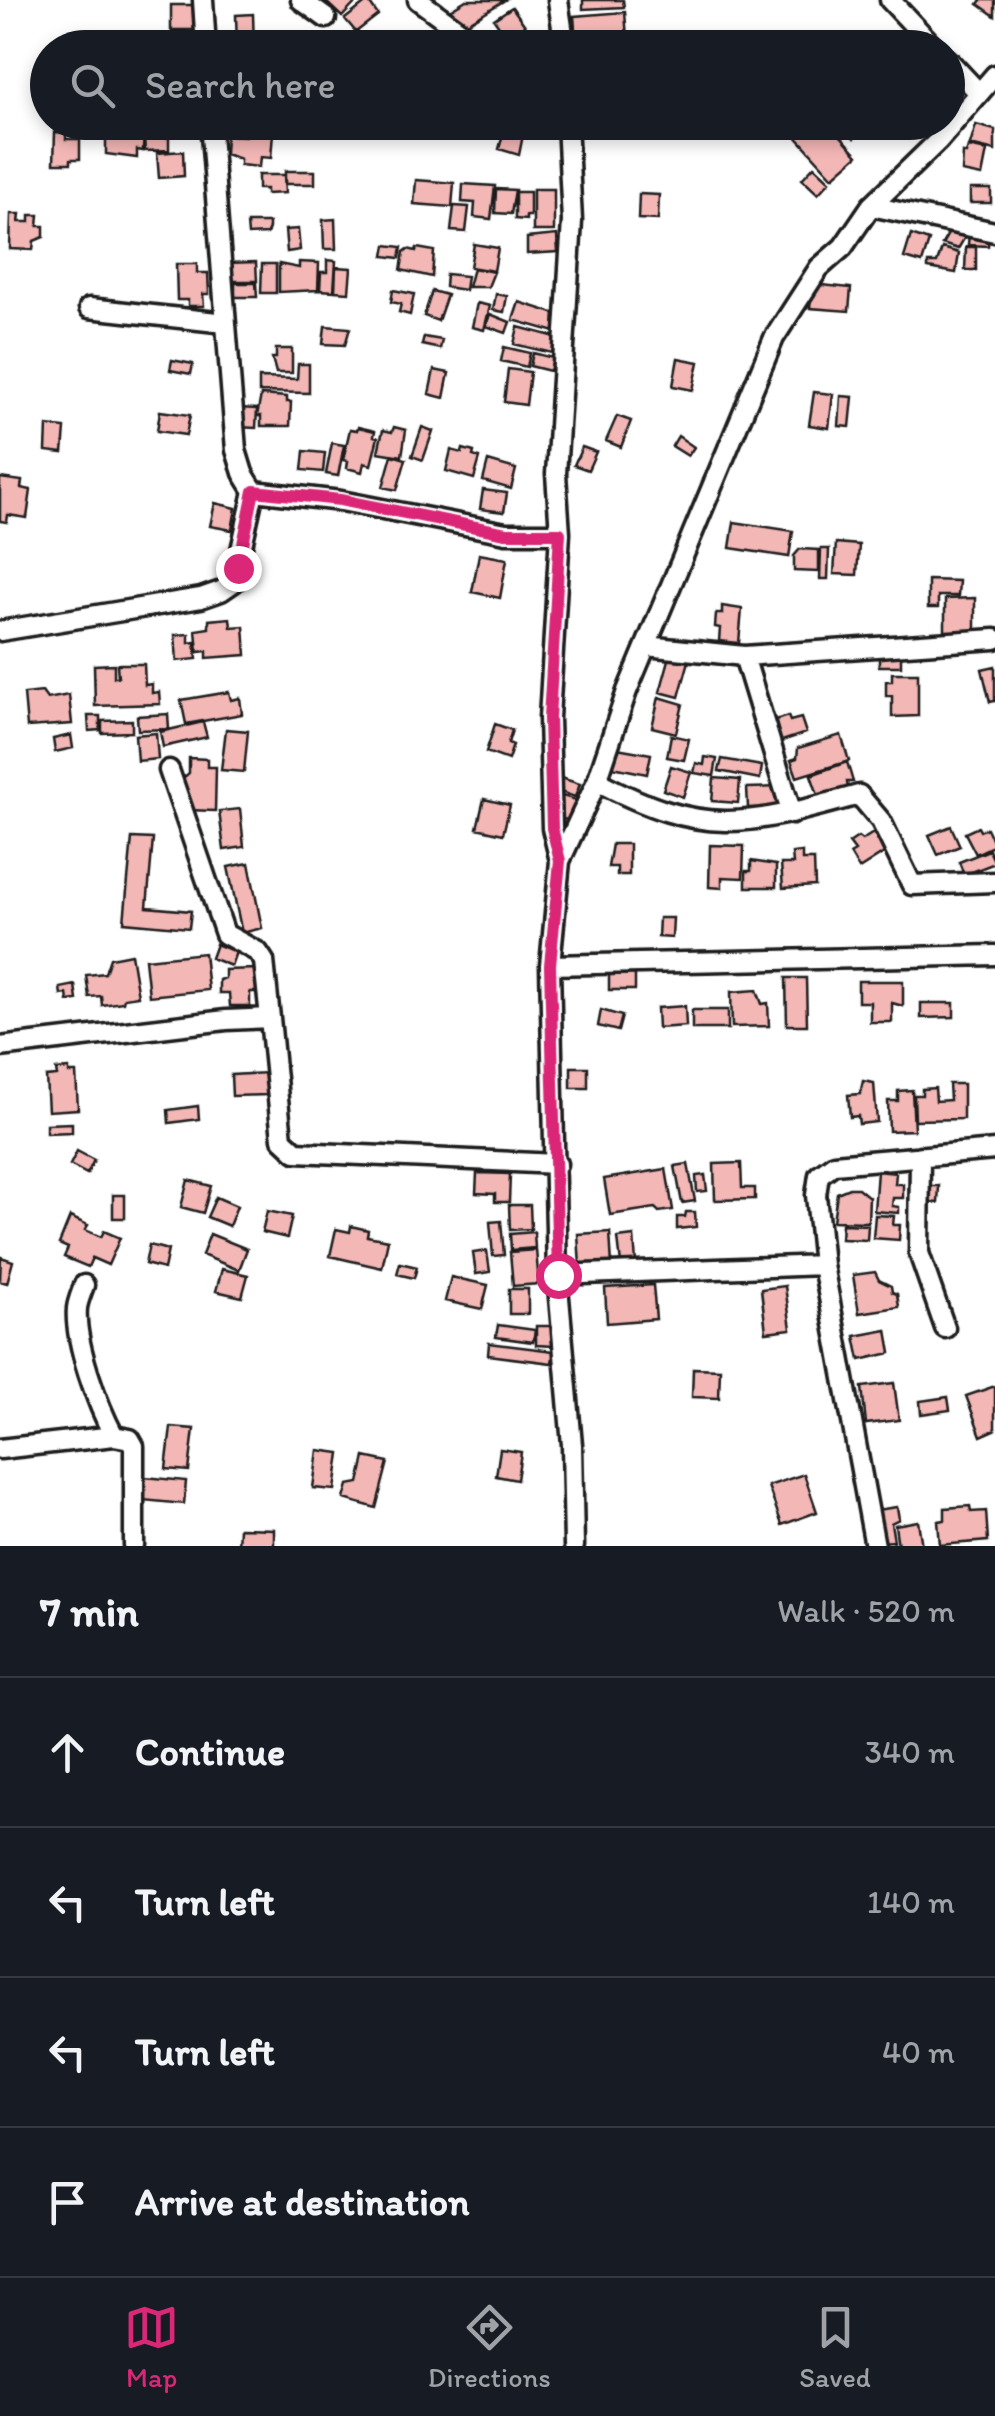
<!DOCTYPE html>
<html lang="en">
<head>
<meta charset="utf-8">
<style>
	:root { --surface:#171b24; --page:#242831; --text:#f1f3f6; --muted:#9ea1a6; --line:#363941; --accent:#db2777 }
	body { margin:0; font-family:Itim,sans-serif; background:var(--page); color:var(--text) }
	.stop { position:absolute; width:30px; height:30px; margin:-22px; border:8px solid #db2777; border-radius:50%; background:#fff }
	.stop.end { background:#db2777; border-color:#fff; box-shadow:0 2px 10px #0008 }
	.list { margin:0; padding:0; list-style:none }
	h2 { display:flex; justify-content:space-between; align-items:center; height:130px; margin:0; padding:0 40px; font-size:42px }
	h2 small { font-size:32px; font-weight:400; color:var(--muted) }
	.list li { display:grid; grid-template-columns:65px 1fr auto; gap:30px; align-items:center; box-sizing:border-box; height:150px; padding:0 40px; border-top:2px solid var(--line) }
	.list b { display:block; font-size:38px; white-space:nowrap }
	.list em { font-size:32px; font-style:normal; color:var(--muted) }
	.icon { flex:none; width:55px; height:55px; fill:none; stroke:currentColor; stroke-width:2; stroke-linecap:round; stroke-linejoin:round }
	.map { position:relative; flex:none; width:995px; height:1546px; overflow:hidden }
	.search { position:absolute; background:var(--surface); box-shadow:0 5px 15px #0003; left:30px; right:30px; top:30px; height:110px; display:flex; align-items:center; gap:25px; box-sizing:border-box; padding:0 35px; border-radius:55px; color:var(--muted); font-size:38px }
	.sheet { height:730px; background:var(--surface) }
	nav { display:flex; justify-content:space-around; align-items:center; box-sizing:border-box; height:140px; border-top:2px solid var(--line); background:var(--surface); font-size:28px; color:var(--muted) }
	nav a { display:grid; justify-items:center; gap:5px }
	nav .on { color:var(--accent) }
	.map>svg:first-child { display:block }
	.building { fill:#f3b7b6; stroke:#1c1c1c; stroke-width:2.5 }
	.lines { fill:none; stroke-linecap:round; stroke-linejoin:round }
	.minor-casing { stroke:#1c1c1c; stroke-width:25 }
	.minor { stroke:#fff; stroke-width:18 }
	.route { stroke:#db2777; stroke-width:12 }
</style>
</head>
<body>
<div class="map">
<svg width="995" height="1546" viewBox="0 0 995 1546">
	<rect width="100%" height="100%" fill="#fff"/>
	<filter id="ink" filterUnits="userSpaceOnUse"><feTurbulence type="fractalNoise" baseFrequency=".01" numOctaves="2"/><feDisplacementMap in="SourceGraphic" scale="20" xChannelSelector="R" yChannelSelector="G"/><feConvolveMatrix kernelMatrix="1 2 1 2 8 2 1 2 1" color-interpolation-filters="sRGB"/></filter>
	<g filter="url(#ink)">
		<path class="building" d="M324 0H358L342 17Z
			M466 0H505L459 28 448 11Z
			M583 0H623L624 7 583 9Z
			M981 0H995V16L978 4Z
			M368 1 378 15 356 32 345 19Z
			M171 5H196L200 30H171Z
			M512 7 526 27 508 39 494 19Z
			M625 12 627 38 616 39V46L593 48V41L576 42 574 16Z
			M253 14 254 48H237L236 15Z
			M172 32 196 33V48H172Z
			M55 122H81V131L55 129Z
			M497 122 525 125 519 155 499 149 504 131 495 129Z
			M805 122H828L858 155 833 177 793 133Z
			M865 122 854 138 844 128 848 122Z
			M130 125 144 126 143 151 137 150V158L106 154V130H130Z
			M976 125 995 130V151L970 145Z
			M247 131 273 133 271 158 260 157 259 167 240 165V159L225 154 226 135 246 136Z
			M55 132 66 133V139H80V159H71V163H54Z
			M169 137V150L145 151 144 138Z
			M968 147 987 151 982 176 962 172 963 153 966 154Z
			M183 151 184 176 159 178 157 153Z
			M814 166 830 181 818 194 802 179Z
			M285 171H315V184H285Z
			M258 175H284L285 193 266 194V189H258Z
			M416 180 454 183 452 207 414 204Z
			M463 184 495 186 491 219 474 217 475 203 462 202Z
			M496 189 515 190 511 214 495 213Z
			M533 189H554V231H533Z
			M970 189H991V203H970Z
			M515 192H530V216H526V220L515 219Z
			M639 194 659 195 658 220 638 219Z
			M454 206 469 207 466 232 451 231Z
			M11 214H20L19 222H30V215H39L38 226H44V237L34 241 33 250 10 249Z
			M335 219 336 249H324L323 220Z
			M247 223H269V228L267 234 248 235Z
			M952 227 965 237 958 249 942 244Z
			M298 229 300 250 287 252 285 230Z
			M969 231 989 232 988 246 968 245Z
			M557 235 558 252 527 254V238Z
			M911 235 929 241 922 263 904 258Z
			M474 244 498 248 494 271 470 267Z
			M386 245 402 247 400 258 384 256Z
			M966 247H976V270H965Z
			M417 248 434 251 432 277 401 270 404 252 408 249 416 251Z
			M942 248 959 253 956 273 928 268V263H937Z
			M327 260 336 261 334 291 320 290 321 272H327Z
			M256 262 257 281H227L226 263Z
			M299 262 319 263 318 290 279 292V264L299 268Z
			M176 264H197V273H208L209 294H203L204 306H188V300H177Z
			M262 264H276V293H261Z
			M336 267 351 268 349 292 335 291Z
			M473 268 494 272 488 287H468Z
			M446 274 467 276 465 290 445 287Z
			M235 283H256L257 297H235Z
			M812 284 851 288 849 311 810 308Z
			M393 290 414 294 410 315 399 312 401 304 391 302Z
			M432 291 447 295 438 321 424 316Z
			M496 294 507 296 504 312 493 310Z
			M519 302 560 315 555 332 513 320Z
			M477 303 490 306 484 330 472 327Z
			M490 314 510 322 506 333 486 326Z
			M325 326 350 328 345 345 323 344Z
			M518 327 556 337 552 353 514 344Z
			M424 337 442 340 440 349 422 345Z
			M504 347 530 353 527 367 501 361Z
			M276 349H292V373H276L272 358H276Z
			M533 353 553 358 550 371 530 366Z
			M678 358 699 362 693 390 673 386Z
			M172 360 193 364 191 374 170 370Z
			M298 364H309V393L259 392V378L297 379Z
			M508 369 530 372 526 405 504 402Z
			M434 370 449 373 444 398 429 394Z
			M814 392 833 394 829 428 809 425Z
			M261 395 287 397V402H291L290 426H261V416H257Z
			M841 396 853 397 850 427 839 426Z
			M238 408 257 409 256 428 237 427Z
			M160 411 190 415 186 435 157 431Z
			M617 416 631 421 621 447 606 441Z
			M47 426 65 428 63 453 46 451Z
			M358 427 375 431 374 436 378 437 371 465 364 463 362 472 347 468 348 461 343 460 350 429 357 430Z
			M394 427 406 430 402 456 378 452 383 430 392 432Z
			M422 427 433 431 423 460 412 456Z
			M678 436 694 447 688 456 672 446Z
			M332 443 344 445 338 476 326 474Z
			M582 447 596 452 588 470 574 465Z
			M463 449 474 452 473 456 480 458 474 479 446 471 451 450 462 453Z
			M304 451 325 453 323 472 302 470Z
			M392 455 406 459 397 490 383 487Z
			M488 461 516 469 511 489 483 481Z
			M0 478 22 481 21 488 31 490 27 518 8 515 7 522 0 521Z
			M483 490 507 493 504 512 480 509Z
			M215 503 236 508 232 530 210 526Z
			M734 522 793 531 789 557 730 548Z
			M836 543 859 545 857 575 834 574Z
			M800 549 819 550V572L794 571V556Z
			M821 549H829L828 579H820Z
			M479 554 507 559 500 598 472 592Z
			M928 580 959 581 958 596H938V608H928Z
			M975 598V631L945 632V599Z
			M722 606 742 609 739 643 719 641 720 628 715 627 716 614H722Z
			M230 618 231 627 244 626 246 655 207 658V651L198 652 196 630 209 628V620Z
			M189 634V643L195 642 197 659 177 661 175 635Z
			M879 655H901V666H879Z
			M670 656 689 661 679 697 660 692Z
			M114 664V677H118L117 664H144L145 685 152 684V693L159 692 160 704 95 706 94 665Z
			M995 666V701L990 702 982 669Z
			M892 673H918V716L892 717V696H886V681H892Z
			M42 692 47 699 69 695 72 724 27 727 24 694Z
			M229 692 231 700 240 698 242 714 186 724 181 700Z
			M659 697 683 704 676 733 652 727Z
			M168 714 169 729 138 730 137 716Z
			M88 716H100V730L89 731Z
			M788 716 790 721 801 718 806 733 776 743 771 729 777 727 775 720Z
			M132 720V732L102 733V721Z
			M203 722 207 737 163 747 160 732Z
			M495 724 512 730 508 743 513 745 508 760 486 752Z
			M226 729 248 731 244 772 221 770Z
			M156 733 158 759 137 761 135 735Z
			M71 735 73 748 55 752 53 739Z
			M671 735 689 739 684 760 667 757Z
			M841 735 849 761 797 777 791 760 797 758 798 748Z
			M617 748 651 754 647 774 613 767Z
			M705 757 717 759 714 776 694 773 696 763 704 765Z
			M189 758 207 759V767H216L215 811 187 810 188 794H183V778L189 773Z
			M722 759 762 766 760 779 719 771Z
			M847 762 853 782H847L848 788 819 798 811 775Z
			M671 766 691 772 683 797 663 790Z
			M561 778 580 784 575 797 557 791Z
			M714 778 740 780 738 803 712 801Z
			M780 787 781 807 748 808 747 788Z
			M559 795 576 800 570 821 553 816Z
			M484 799 510 805 503 834 477 828Z
			M240 809 244 847 224 850 219 811Z
			M951 826 960 846 938 855 929 835Z
			M978 827 980 831 987 828 995 845 976 854 965 833Z
			M875 832 887 851 859 869 850 854 855 851 849 843 858 837 862 840Z
			M132 838 153 839 147 907 191 911 189 928 124 922Z
			M612 844H629V875H617V867H608Z
			M710 845 744 846 743 878 722 877V888L709 887Z
			M989 850 995 863 964 875 959 862Z
			M802 852V860H814L815 886 783 888 781 864H793L792 853Z
			M751 861 776 865V887H746V871H751Z
			M249 863 262 928 242 933 228 867Z
			M659 918H673L672 938 658 937Z
			M216 944 236 952 231 966 211 958Z
			M204 953 208 990 149 996 145 959Z
			M131 954 138 996 124 998 123 1002 102 1005 101 996 89 997 86 975 105 973 110 958Z
			M256 969 257 992H250V1006H230L229 993H219V980L225 978V970Z
			M635 974V990H609V975Z
			M786 978H806L807 1025H787Z
			M858 981H903V1006L892 1003V1022H870V1002H858Z
			M75 985 77 1000 68 1001 67 994 61 995 60 988Z
			M757 990 762 1004 768 1003 769 1026 732 1027 731 992Z
			M921 1003H954V1017L921 1018Z
			M685 1006 686 1026 658 1028 657 1008Z
			M601 1010 622 1016 618 1031 598 1026Z
			M692 1010H728V1029H692Z
			M571 1067H588V1088H571Z
			M69 1069V1073H76L78 1109 48 1111 46 1077 57 1076 56 1070Z
			M268 1073V1095L232 1096 231 1075Z
			M863 1081 874 1083 877 1122 859 1124 858 1116 850 1117 848 1095 860 1094Z
			M949 1084H963V1119L915 1120 914 1095H922V1089L935 1088 936 1101 950 1100Z
			M912 1090 914 1130 889 1131 888 1101H898V1091Z
			M198 1106 199 1119 169 1123 168 1110Z
			M72 1123V1132L46 1133V1124Z
			M77 1151 94 1160 87 1174 70 1165Z
			M741 1163 742 1188H755V1199L715 1200 714 1164Z
			M688 1164 695 1201 682 1203 675 1166Z
			M666 1169 673 1210 659 1212 655 1208 610 1215 604 1179Z
			M877 1171 896 1173 895 1184H903V1198H893L892 1206 899 1207V1213L874 1211Z
			M477 1173 510 1174 509 1202H495V1194L476 1193Z
			M705 1175 707 1191 697 1192 696 1176Z
			M188 1180 211 1186 203 1213 181 1207Z
			M927 1186H939L938 1203 927 1202Z
			M849 1188H858L869 1197 868 1222 833 1221 837 1193Z
			M113 1195H125V1218H113Z
			M216 1197 237 1206 229 1226 207 1217Z
			M509 1205H530L531 1229 510 1230Z
			M267 1211 292 1216 287 1238 262 1232Z
			M686 1212H695L696 1227 677 1229V1217H685Z
			M875 1215 894 1216 893 1225H900L899 1240 873 1238Z
			M70 1217 88 1225 85 1230 101 1237 104 1231 120 1238 108 1265 92 1258 88 1267 64 1257 68 1248 59 1244Z
			M501 1221 504 1255 493 1256 490 1222Z
			M842 1224 868 1225 867 1240 841 1239Z
			M351 1226 368 1230 367 1236 388 1240 382 1268 330 1256 336 1229 350 1232Z
			M534 1232 535 1248 511 1250 510 1234Z
			M610 1232 612 1266 580 1267 578 1234Z
			M210 1234 247 1249 239 1270 202 1255Z
			M634 1236 636 1263 621 1264 618 1238Z
			M149 1245 168 1250 164 1269 145 1264Z
			M536 1250 539 1284 513 1286 510 1252Z
			M487 1251 490 1272 476 1274 473 1253Z
			M1 1257 13 1261 7 1283 0 1281Z
			M400 1263 417 1267 414 1278 397 1274Z
			M222 1269 248 1275 242 1297 216 1291Z
			M875 1272 879 1280 891 1286 892 1292 897 1294 899 1307 859 1313 853 1275Z
			M451 1277 488 1285 482 1309 445 1301Z
			M653 1285 656 1319 607 1323 605 1288Z
			M785 1286 791 1329 766 1332 761 1289Z
			M509 1289H528V1314H509Z
			M498 1325 535 1330 533 1342 496 1337Z
			M536 1326H554V1346L536 1345Z
			M887 1330 891 1353 860 1360 855 1336Z
			M489 1343 554 1351 552 1363 488 1355Z
			M693 1368 720 1369 719 1398 692 1397Z
			M894 1383 899 1420 866 1424 862 1387Z
			M995 1386V1430L981 1436 966 1396Z
			M948 1397 950 1410 921 1414 920 1401Z
			M171 1427 194 1429 189 1471 166 1469Z
			M500 1449 521 1452 517 1480 496 1476Z
			M318 1450 340 1453 335 1490 313 1488Z
			M365 1457 388 1462 376 1508 344 1499 348 1485 359 1483Z
			M804 1474 817 1512 782 1525 768 1486Z
			M145 1477 186 1481 184 1504 142 1500Z
			M970 1506 971 1512 986 1511 988 1541 940 1545 938 1521 945 1520V1508Z
			M897 1507 899 1519 891 1523 894 1541 881 1542 876 1510Z
			M918 1521 922 1546H898L895 1525Z
			M239 1528 274 1529V1546H238Z"/>
		<g class="lines">
			<defs>
				<path id="minor" d="M203 0 206 48
					M301 0 326 18
					M418 0 483 48
					M558 0 565 48
					M890 0 935 48
					M948 60 979 93
					M210 122 236 450 243 473 254 491 341 501 506 533H560
					M871 206 995 232
					M89 308 226 323
					M0 631 201 598 221 591 234 582 254 491
					M646 646 744 656 995 639
					M744 656 792 814
					M169 770 225 934 258 952 264 961 270 1018
					M597 781C704 838 746 826 859 795L881 821 912 885 995 882
					M560 861 552 828 549 718 560 533 556 474 572 221 567 122
					M550 965 995 955
					M0 1047 226 1020 270 1018 282 1139 296 1152 557 1164
					M920 1156 919 1253 945 1328
					M557 1275 823 1265
					M84 1285C82 1292 78 1300 77 1308 74 1342 98 1406 114 1436
					M0 1449 114 1436 130 1439 134 1446V1546
					M574 1546 572 1445 557 1275 550 965 560 861 597 781 627 691 774 338 819 268 843 247 871 206 938 141 995 75
					M875 1546 823 1265 816 1195 819 1175 834 1164 995 1150"/>
			</defs>
			<use href="#minor" class="minor-casing"/>
			<use href="#minor" class="minor"/>
		</g>
	</g>
	<g class="lines" filter="url(#ink)">
		<path class="route" d="M238 568 254 491 340 500 506 533H560L549 718 552 828 560 861 550 965 558 1275"/>
	</g>
</svg>
<div class="stop" style="left:558px;top:1275px"></div>
<div class="stop end" style="left:238px;top:568px"></div>
<div class="search"><svg class="icon" aria-label="search" viewBox="0 0 24 24"><circle cx="10" cy="10" r="6"/><path d="M15 15l6 6"/></svg>Search here</div>
</div>
<section class="sheet">
<h2>7 min<small>Walk · 520 m</small></h2>
<ul class="list">
<li><svg class="icon" aria-label="ahead" viewBox="0 0 24 24"><path d="M12 20V5M6 11l6-6 6 6"/></svg><div><b>Continue</b></div><em>340 m</em></li>
<li><svg class="icon" aria-label="left" viewBox="0 0 24 24"><path d="M17 20v-9H6M10 6l-5 5 5 5"/></svg><div><b>Turn left</b></div><em>140 m</em></li>
<li><svg class="icon" aria-label="left" viewBox="0 0 24 24"><path d="M17 20v-9H6M10 6l-5 5 5 5"/></svg><div><b>Turn left</b></div><em>40 m</em></li>
<li><svg class="icon" aria-label="arrive" viewBox="0 0 24 24"><path d="M6 21V4h12l-3 4 3 4H6"/></svg><div><b>Arrive at destination</b></div></li>
</ul>
</section>
<nav>
<a class="on"><svg class="icon" aria-label="map" viewBox="0 0 24 24"><path d="M3 6l6-2 6 2 6-2v14l-6 2-6-2-6 2zM9 4v14M15 6v14"/></svg>Map</a>
<a><svg class="icon" aria-label="directions" viewBox="0 0 24 24"><path d="M12 3l9 9-9 9-9-9zM9 14v-3h6M13 9l2 2-2 2"/></svg>Directions</a>
<a><svg class="icon" aria-label="saved" viewBox="0 0 24 24"><path d="M7 4h10v16l-5-4-5 4z"/></svg>Saved</a>
</nav>
</body>
</html>
